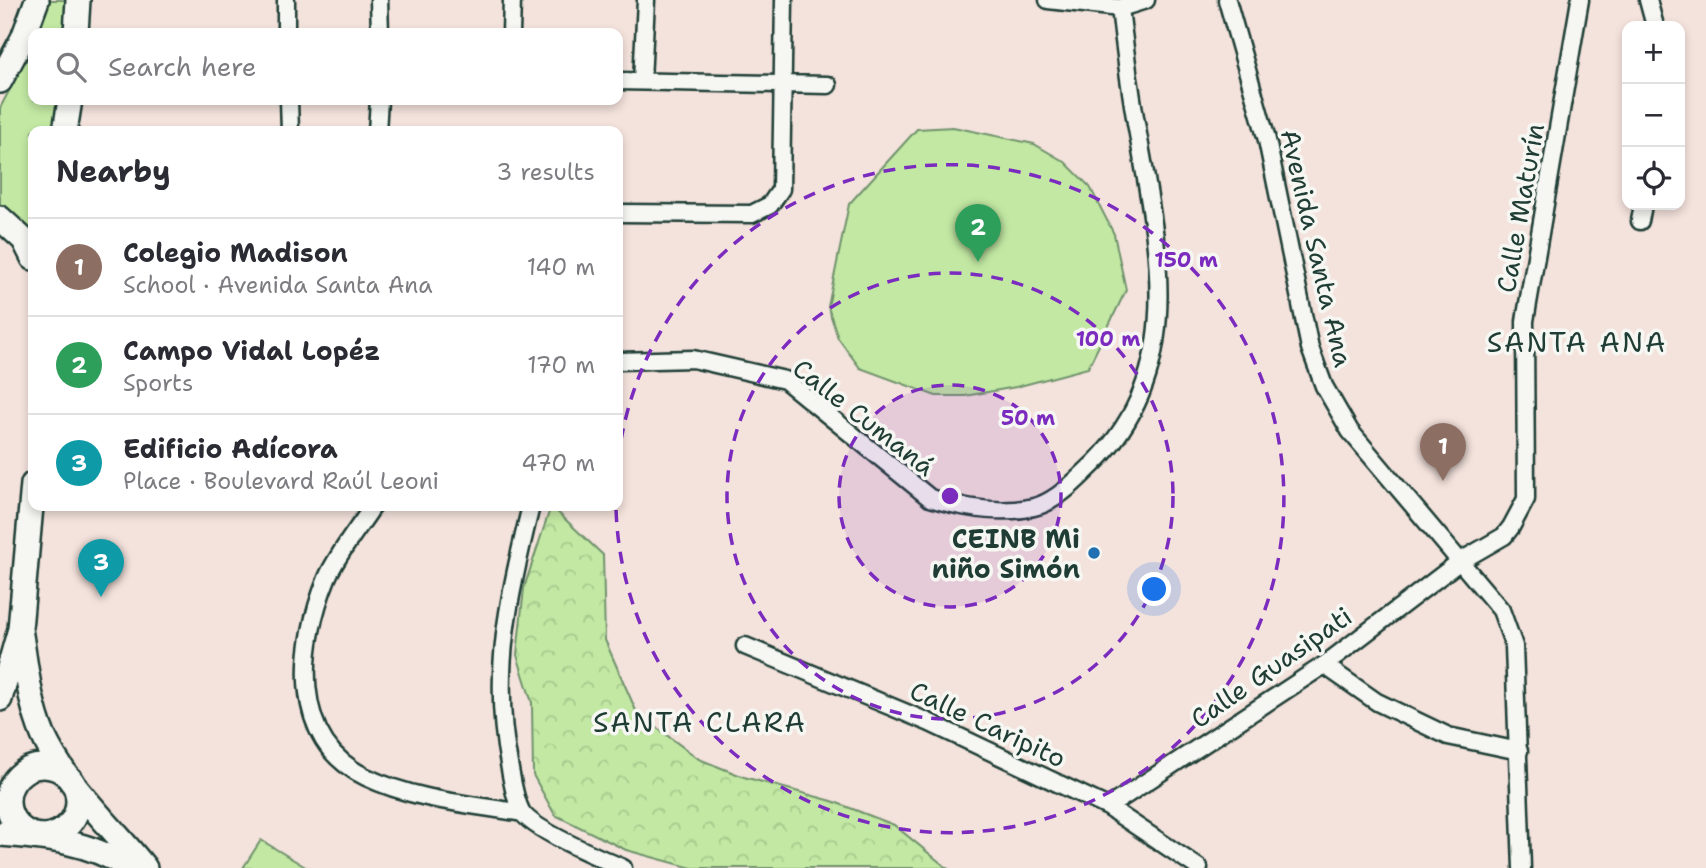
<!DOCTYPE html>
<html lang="en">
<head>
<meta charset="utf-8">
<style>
	:root { --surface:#fff; --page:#f2f2f3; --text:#2b2b33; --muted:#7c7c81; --line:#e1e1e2; --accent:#0b8043 }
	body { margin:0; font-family:"Shantell Sans",sans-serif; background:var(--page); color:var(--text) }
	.controls { position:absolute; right:21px; top:21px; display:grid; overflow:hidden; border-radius:14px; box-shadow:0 4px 10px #0003 }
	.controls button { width:63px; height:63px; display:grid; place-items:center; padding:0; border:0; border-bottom:2px solid var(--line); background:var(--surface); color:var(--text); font:35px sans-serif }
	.you { position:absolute; left:1155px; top:590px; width:24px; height:24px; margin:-18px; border:5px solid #fff; border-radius:50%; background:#1a73e8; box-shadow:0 0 0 10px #1a73e833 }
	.badge { display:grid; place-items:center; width:46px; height:46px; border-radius:50%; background:var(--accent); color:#fff; font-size:23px; font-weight:700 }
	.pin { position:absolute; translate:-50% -58px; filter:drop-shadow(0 2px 4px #0008) }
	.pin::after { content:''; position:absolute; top:37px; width:24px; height:21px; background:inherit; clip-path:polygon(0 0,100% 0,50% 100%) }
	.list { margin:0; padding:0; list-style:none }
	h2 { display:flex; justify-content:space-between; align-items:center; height:91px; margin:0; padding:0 28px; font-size:30px }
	h2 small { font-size:23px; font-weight:400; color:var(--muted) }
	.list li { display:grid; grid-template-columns:46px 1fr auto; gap:21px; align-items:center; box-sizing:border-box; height:98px; padding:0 28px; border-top:2px solid var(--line) }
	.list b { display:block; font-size:26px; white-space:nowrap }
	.list p { margin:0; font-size:23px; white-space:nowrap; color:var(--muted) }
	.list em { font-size:23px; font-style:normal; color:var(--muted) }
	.icon { flex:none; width:38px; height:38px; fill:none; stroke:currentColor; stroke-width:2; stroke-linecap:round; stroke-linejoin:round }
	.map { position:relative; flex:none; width:1706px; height:868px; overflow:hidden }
	.search { position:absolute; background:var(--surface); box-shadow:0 4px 10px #0003; left:28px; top:28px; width:595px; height:77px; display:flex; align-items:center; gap:18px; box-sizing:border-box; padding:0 24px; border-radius:14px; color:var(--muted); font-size:26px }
	.panel { position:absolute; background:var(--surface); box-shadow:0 4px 10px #0003; left:28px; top:126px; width:595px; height:385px; border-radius:14px }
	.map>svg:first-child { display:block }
	.green { fill:#c2e8a3; stroke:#70926c; stroke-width:2 }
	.forest { fill:url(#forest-crowns); stroke:#70926c; stroke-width:2 }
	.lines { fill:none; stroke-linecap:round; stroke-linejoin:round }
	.street-casing { stroke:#1f3d34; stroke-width:21 }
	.secondary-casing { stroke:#1f3d34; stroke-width:28 }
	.street { stroke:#f6f6f2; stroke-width:16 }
	.secondary { stroke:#f6f6f2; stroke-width:23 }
	.ring { fill:none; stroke:#7b2cbf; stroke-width:3.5; stroke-dasharray:12 9 }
	.poi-dot { fill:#1f6fb2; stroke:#f6f6f2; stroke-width:2.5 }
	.labels { text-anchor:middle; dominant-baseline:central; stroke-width:7; stroke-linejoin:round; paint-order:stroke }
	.street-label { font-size:26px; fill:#1f3d34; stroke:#f6f6f2 }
	.poi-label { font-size:26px; font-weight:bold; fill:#1f3d34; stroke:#f6f6f2; text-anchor:end }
	.neighbourhood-label { font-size:28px; letter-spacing:2px; fill:#1f3d34; stroke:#f6f6f2 }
	.centre { fill:#7b2cbf; stroke:#f6f6f2; stroke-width:3.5 }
	.ring-label { font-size:21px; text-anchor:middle; font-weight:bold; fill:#7b2cbf; stroke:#f6f6f2; stroke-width:7; stroke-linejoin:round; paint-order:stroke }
</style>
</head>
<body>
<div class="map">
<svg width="1706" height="868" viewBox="0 0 1706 868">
	<defs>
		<pattern id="forest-crowns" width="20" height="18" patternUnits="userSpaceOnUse" patternTransform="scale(1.75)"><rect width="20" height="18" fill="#c2e8a3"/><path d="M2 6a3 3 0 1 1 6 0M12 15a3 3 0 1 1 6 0" fill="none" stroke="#a6c88d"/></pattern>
	</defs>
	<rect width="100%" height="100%" fill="#f4e2dc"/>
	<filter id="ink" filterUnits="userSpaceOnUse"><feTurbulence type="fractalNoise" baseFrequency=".0143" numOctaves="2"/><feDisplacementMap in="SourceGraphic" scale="14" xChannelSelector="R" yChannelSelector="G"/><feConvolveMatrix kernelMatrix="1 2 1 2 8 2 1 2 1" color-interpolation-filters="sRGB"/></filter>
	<g filter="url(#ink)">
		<path class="green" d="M49 0H69L65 33H39Z
			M33 45V100H59L56 131H33V239L0 210V108Z
			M953 127 1034 144 1065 162 1090 187 1114 234 1126 290 1088 368 1016 387 965 396H936L860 368 838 338 828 307 849 204 917 129Z
			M261 840 307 868H243Z"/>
		<path class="forest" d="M551 506 603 555 605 640 637 713 699 759 744 777 832 801 894 825 947 868H692L626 850 555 815 533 775 532 703 517 655 524 588Z"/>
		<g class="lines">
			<defs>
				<path id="street" d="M286 0V33
					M379 0 380 33
					M1048 0 1120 8 1146 0
					M1227 0 1267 140 1310 348 1324 386 1350 431 1501 610 1514 646 1522 868
					M1648 0 1655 26
					M511 33 512 0
					M618 81 828 85
					M642 81 646 0
					M289 100 290 131
					M377 131 379 100
					M618 213 752 214 770 205 781 189 784 0
					M1640 221 1643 205
					M618 361 693 359 785 380 930 498C963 508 1000 515 1034 507 1053 503 1073 484 1086 471 1188 378 1159 252 1138 134 1130 92 1125 50 1120 8
					M373 506C358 529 338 553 327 578 300 644 289 741 366 777 414 800 470 804 522 813
					M531 506C509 594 491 673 509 764 512 779 514 797 521 811 531 829 602 859 623 868
					M745 646 928 722 1108 807 1199 868
					M1324 665 1377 702 1448 736 1519 751
					M1108 807 1324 665 1459 562 1504 536 1511 527 1526 499 1525 321 1580 0"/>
				<path id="secondary" d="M76 33 78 0
					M0 81 23 38 37 0
					M65 131 70 100
					M0 218 24 240 33 258
					M20 629C26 664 29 702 43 735 66 786 111 825 145 868
					M0 699 20 629 33 484
					M8 801a35 35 0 1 1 70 0a35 35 0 1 1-70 0Z
					M0 834C44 837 91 842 129 868"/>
			</defs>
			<use href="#street" class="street-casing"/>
			<use href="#secondary" class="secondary-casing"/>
			<use href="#street" class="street"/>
			<use href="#secondary" class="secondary"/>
		</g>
	</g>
	<circle cx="950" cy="496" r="111" fill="#7b2cbf" fill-opacity=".12"/>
	<g class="ring">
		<circle cx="950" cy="496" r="111"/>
		<circle cx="950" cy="496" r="223"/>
		<path d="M618 461A334 334 0 1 1 616 508"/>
	</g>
	<circle class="poi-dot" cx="1094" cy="553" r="7"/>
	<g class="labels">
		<g class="street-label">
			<text transform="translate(1520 208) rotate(-80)">Calle Maturín</text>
			<text transform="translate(1317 248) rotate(77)">Avenida Santa Ana</text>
			<text transform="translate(864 417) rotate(38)">Calle Cumaná</text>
			<text transform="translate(1271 667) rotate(-35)">Calle Guasipati</text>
			<text transform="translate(988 724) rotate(25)">Calle Caripito</text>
		</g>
		<g class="poi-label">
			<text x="1080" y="538">CEINB Mi<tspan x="1080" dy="30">niño Simón</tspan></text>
		</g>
		<g class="neighbourhood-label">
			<text x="1577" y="342">SANTA ANA</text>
			<text x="700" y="722">SANTA CLARA</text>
		</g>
	</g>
	<circle cx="950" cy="496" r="10" class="centre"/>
	<g class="ring-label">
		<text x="1186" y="267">150 m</text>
		<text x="1108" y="346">100 m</text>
		<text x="1028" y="425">50 m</text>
	</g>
</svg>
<div class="controls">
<button>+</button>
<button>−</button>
<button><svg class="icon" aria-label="locate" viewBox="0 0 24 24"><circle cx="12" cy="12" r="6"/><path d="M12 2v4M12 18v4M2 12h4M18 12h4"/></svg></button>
</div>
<div class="you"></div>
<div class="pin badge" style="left:1443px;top:481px;background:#8d6e63">1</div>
<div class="pin badge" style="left:978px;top:262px;background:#2e9e5b">2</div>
<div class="pin badge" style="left:101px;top:597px;background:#0f9aa8">3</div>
<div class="search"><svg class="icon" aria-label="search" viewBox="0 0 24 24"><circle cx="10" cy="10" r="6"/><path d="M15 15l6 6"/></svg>Search here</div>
<section class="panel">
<h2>Nearby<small>3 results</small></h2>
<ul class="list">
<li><span class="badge" style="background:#8d6e63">1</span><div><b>Colegio Madison</b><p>School · Avenida Santa Ana</p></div><em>140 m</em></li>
<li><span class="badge" style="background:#2e9e5b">2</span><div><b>Campo Vidal Lopéz</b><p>Sports</p></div><em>170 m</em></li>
<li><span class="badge" style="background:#0f9aa8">3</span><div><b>Edificio Adícora</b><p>Place · Boulevard Raúl Leoni</p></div><em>470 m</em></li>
</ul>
</section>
</div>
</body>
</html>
